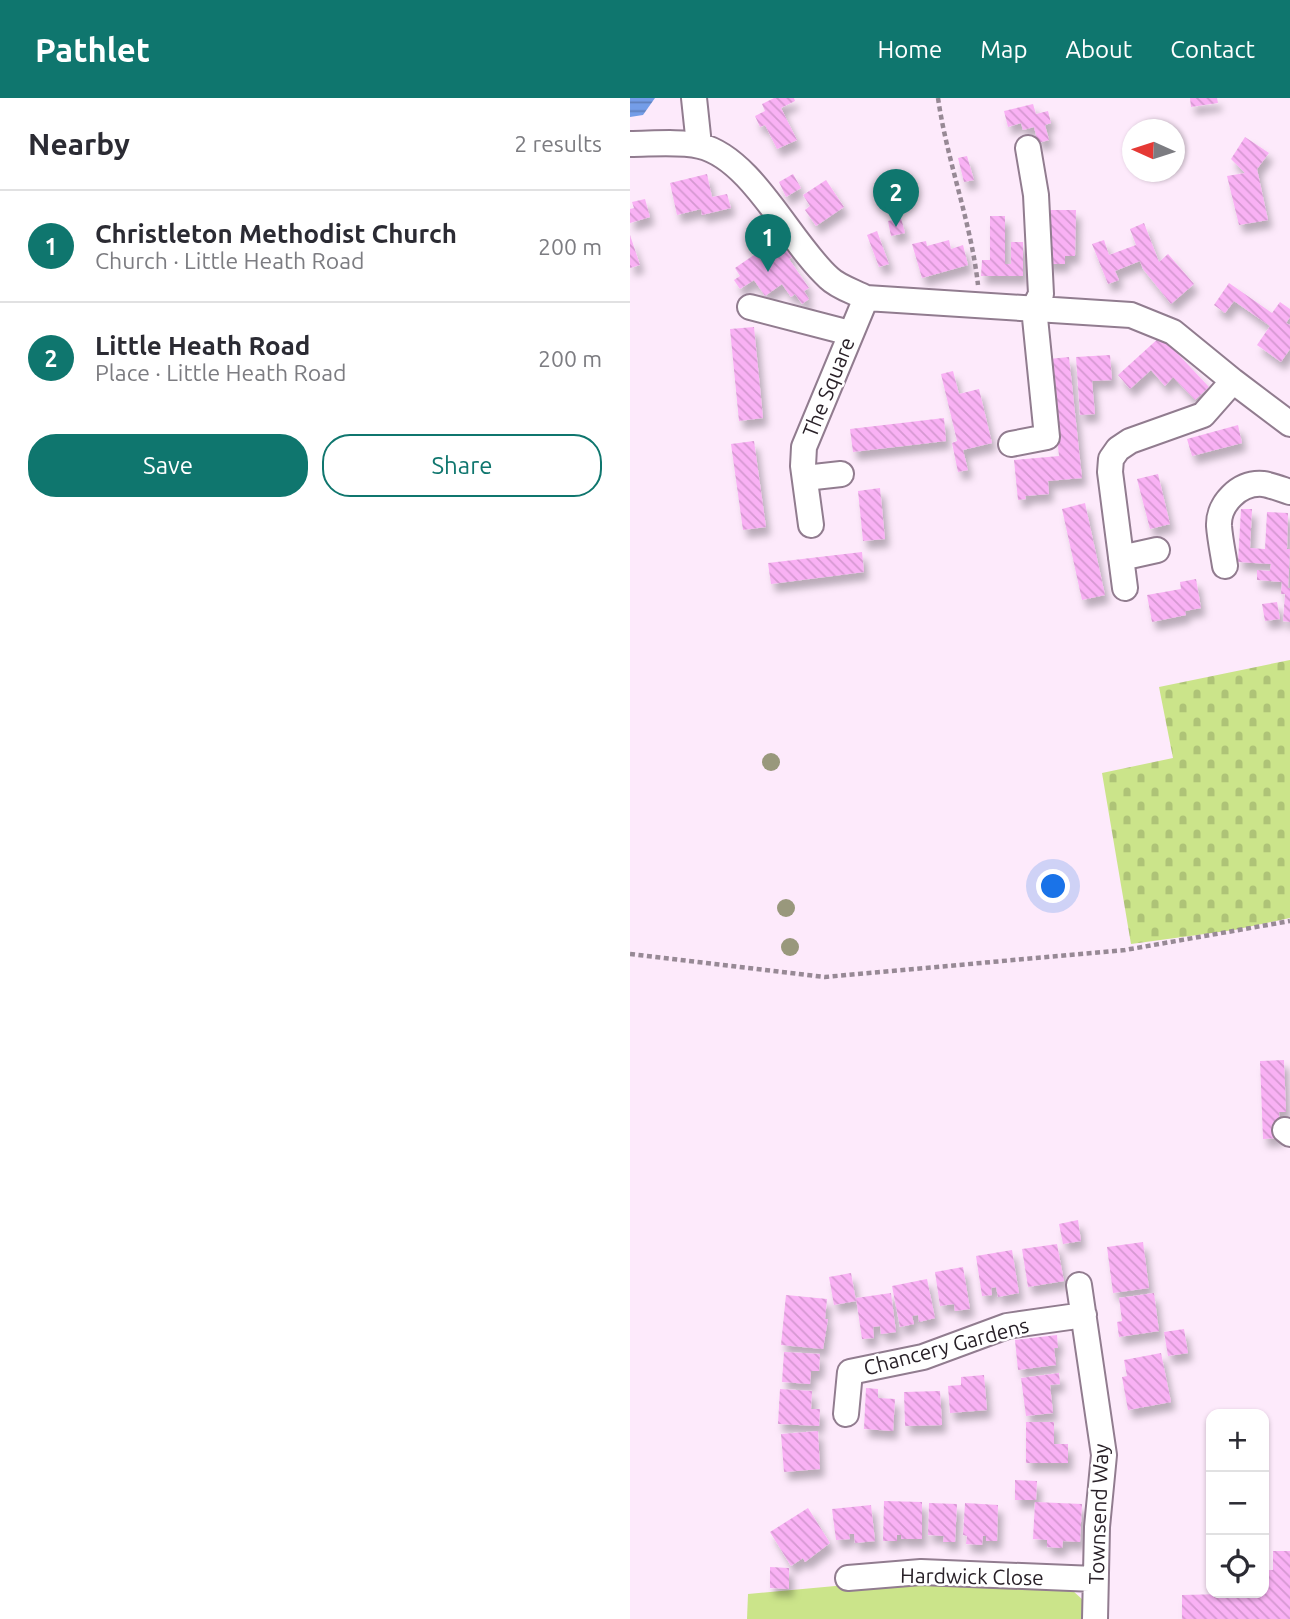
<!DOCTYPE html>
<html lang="en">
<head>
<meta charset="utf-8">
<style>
	:root { --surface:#fff; --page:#f2f2f3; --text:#2b2b33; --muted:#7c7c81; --line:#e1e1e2; --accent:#0f766e }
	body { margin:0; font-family:Ubuntu,sans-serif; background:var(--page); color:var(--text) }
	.controls { position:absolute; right:21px; bottom:21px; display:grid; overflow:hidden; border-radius:14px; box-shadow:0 2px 5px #0004 }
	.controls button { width:63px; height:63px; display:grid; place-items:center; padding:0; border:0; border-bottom:2px solid var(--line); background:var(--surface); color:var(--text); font:35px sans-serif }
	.compass { position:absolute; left:492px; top:21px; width:63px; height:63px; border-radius:50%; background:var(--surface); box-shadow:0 2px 5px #0004; rotate:273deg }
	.you { position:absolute; left:424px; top:789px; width:24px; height:24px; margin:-18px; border:5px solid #fff; border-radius:50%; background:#1a73e8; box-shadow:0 0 0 10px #1a73e833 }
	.badge { display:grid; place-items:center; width:46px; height:46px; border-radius:50%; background:var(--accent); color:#fff; font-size:23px; font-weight:700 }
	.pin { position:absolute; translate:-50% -58px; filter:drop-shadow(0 2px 4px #0008) }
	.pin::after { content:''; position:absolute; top:37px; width:24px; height:21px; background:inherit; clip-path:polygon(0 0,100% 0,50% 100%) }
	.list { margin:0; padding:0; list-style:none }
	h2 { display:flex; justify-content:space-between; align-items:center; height:91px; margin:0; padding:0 28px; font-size:30px }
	h2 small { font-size:23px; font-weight:400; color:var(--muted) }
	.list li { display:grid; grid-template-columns:46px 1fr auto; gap:21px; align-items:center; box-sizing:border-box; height:112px; padding:0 28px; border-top:2px solid var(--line) }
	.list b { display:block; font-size:26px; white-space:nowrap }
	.list p { margin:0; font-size:23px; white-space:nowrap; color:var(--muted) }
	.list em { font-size:23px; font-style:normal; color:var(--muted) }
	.actions { display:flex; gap:14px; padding:21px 28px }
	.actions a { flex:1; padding:16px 0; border:2px solid var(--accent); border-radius:28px; text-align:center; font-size:24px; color:var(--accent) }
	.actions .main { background:var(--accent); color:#fff }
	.icon { flex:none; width:38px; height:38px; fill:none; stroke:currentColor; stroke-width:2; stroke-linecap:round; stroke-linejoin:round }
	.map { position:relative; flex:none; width:660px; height:1521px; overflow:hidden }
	header { display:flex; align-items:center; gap:42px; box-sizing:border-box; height:98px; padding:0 35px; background:var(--accent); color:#fff }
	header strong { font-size:33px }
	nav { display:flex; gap:38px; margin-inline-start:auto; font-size:24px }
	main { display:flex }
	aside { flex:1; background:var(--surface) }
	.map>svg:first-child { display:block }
	.green { fill:#cbe48a }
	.cemetery { fill:url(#cemetery-stones) }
	.water { fill:url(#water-rules) }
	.building { fill:url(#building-back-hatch); filter:url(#shadow) }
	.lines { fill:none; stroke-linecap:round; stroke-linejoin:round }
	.minor-casing { stroke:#917c8f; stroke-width:28 }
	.path { stroke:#978995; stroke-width:4.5; stroke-dasharray:5 3.5; stroke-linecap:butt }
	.minor { stroke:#fff; stroke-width:24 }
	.tree { fill:#99987c }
	.labels { text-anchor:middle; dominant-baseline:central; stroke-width:5; stroke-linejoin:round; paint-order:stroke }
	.street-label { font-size:21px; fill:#292128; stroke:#fff }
</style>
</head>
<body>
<header>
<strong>Pathlet</strong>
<nav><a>Home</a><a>Map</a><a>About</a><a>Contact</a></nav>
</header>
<main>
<aside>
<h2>Nearby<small>2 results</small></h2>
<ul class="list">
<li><span class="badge">1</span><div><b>Christleton Methodist Church</b><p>Church · Little Heath Road</p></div><em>200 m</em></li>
<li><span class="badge">2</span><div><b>Little Heath Road</b><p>Place · Little Heath Road</p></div><em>200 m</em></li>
</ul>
<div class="actions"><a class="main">Save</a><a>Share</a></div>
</aside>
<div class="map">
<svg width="660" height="1521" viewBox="0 0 660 1521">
	<defs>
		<pattern id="cemetery-stones" width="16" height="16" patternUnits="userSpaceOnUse" patternTransform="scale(1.75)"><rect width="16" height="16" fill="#cbe48a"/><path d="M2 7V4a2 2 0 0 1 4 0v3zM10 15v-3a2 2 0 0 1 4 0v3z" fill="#aec377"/></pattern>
		<pattern id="water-rules" width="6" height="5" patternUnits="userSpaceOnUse" patternTransform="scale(1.75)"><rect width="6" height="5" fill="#749de8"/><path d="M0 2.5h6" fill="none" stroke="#5f80bc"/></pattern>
		<pattern id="building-back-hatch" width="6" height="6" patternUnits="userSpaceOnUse" patternTransform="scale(1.75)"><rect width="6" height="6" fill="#f9b1f4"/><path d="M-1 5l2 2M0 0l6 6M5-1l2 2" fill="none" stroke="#d598d1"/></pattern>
		<filter id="shadow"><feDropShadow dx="4.5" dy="8" stdDeviation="3.5" flood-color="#0004"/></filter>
	</defs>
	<rect width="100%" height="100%" fill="#fdeafb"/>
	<path class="green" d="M292 1480 425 1489 442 1492 454 1503 453 1521H117L118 1496Z"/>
	<path class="cemetery" d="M660 562V820L604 832 501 846 472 675 543 660 529 589Z"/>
	<path class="water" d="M0 0H25L13 17 0 19Z"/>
	<path class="building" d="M144 0H164L165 3 151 10 167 42 147 51 135 27 130 29 125 18 135 13 132 6Z
		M560 0H587L588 5 561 9Z
		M403 6 406 16 418 13 421 25 415 27 419 42 408 45 404 29 393 32 391 25 378 29 374 13Z
		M615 39 639 55 627 71 638 122 609 127 597 78 615 75 601 61Z
		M337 58 344 82 334 84 328 60Z
		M77 76 82 99 97 96 101 110 72 117 71 111 47 117 40 85Z
		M163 76 171 90 156 99 149 84Z
		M196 82 214 109 186 128 175 112 180 108 173 97Z
		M15 101 20 119 0 125V111L4 110 2 104Z
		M415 112H446L445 158H435V166H415Z
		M360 118H375V166H381V144H393V178H351L352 162H360Z
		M271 120 275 135 261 138 258 123Z
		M514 125 529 164 538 156 564 186 541 206 513 171 510 163 485 173 489 182 478 186 462 146 474 142 479 157 506 147 500 131Z
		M247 133 259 166 249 169 237 137Z
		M0 137 10 167 0 170Z
		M150 139 163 158 159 161 179 190 174 193 179 201 172 206 165 196 161 199 152 186 135 198 124 182 110 191 104 182 110 178 105 170Z
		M319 142 321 151 333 147 338 167 292 180 282 146 296 143 297 148Z
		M599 185 642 215 650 204 660 211V219L656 225 660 227V251L651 264 627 247 640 228 604 203 595 215 584 207Z
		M124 229 133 320 109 323 100 231Z
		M531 238 579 289 565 302 543 279 535 288 521 272 500 291 488 277Z
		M480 257 482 282 462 283 465 316 450 317 446 259Z
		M439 259 452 380 418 383 419 396 395 398 396 401 388 402 384 362 429 358 419 261Z
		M323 273 329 296 349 291 362 345 333 352 338 372 328 374 322 345 327 343 311 276Z
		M314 320 316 343 223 354 220 331Z
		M608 327 612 345 562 358 557 341Z
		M124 343 136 429 113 432 101 346Z
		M528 376 540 426 520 431 507 381Z
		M250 390 255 441 233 443 228 393Z
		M455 405 475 497 452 502 432 411Z
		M611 411H622L620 450 635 451 637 414 658 415 657 451H660L658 490H660V524L653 523 655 496H651L652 484 627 482V472L640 473 641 466 608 464Z
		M232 454 234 474 141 486 138 465Z
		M566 481 571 510 555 513 556 517 522 524 517 497 551 491 550 484Z
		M647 504 650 521 635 523 632 506Z
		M654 962 656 1014H649L650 1040 633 1041 630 963Z
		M448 1122 451 1143 433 1146 429 1126Z
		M513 1144 519 1190 483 1195 477 1149Z
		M427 1146 434 1183 398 1189 392 1151Z
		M382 1152 389 1195 368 1199 366 1189 361 1190 362 1197 352 1198 346 1158Z
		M333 1169 340 1211 325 1213 324 1206 310 1208 305 1174Z
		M221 1175 226 1203 204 1207 199 1179Z
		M297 1181 305 1220 289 1224 288 1217 282 1218 284 1226 270 1229 262 1188Z
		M261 1195 266 1234 251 1236 250 1228 243 1229 244 1240 232 1241 226 1200Z
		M524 1195 529 1233 489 1239 487 1224 492 1223 489 1200Z
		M156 1197 197 1201 195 1221H198L193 1251 151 1247Z
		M554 1231 558 1255 538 1258 534 1234Z
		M427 1237 428 1250H424L426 1267 388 1272 385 1242Z
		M154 1254 190 1256 189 1273H181L180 1286 152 1284Z
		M531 1255 541 1304 498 1312 492 1279 497 1278 494 1262Z
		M429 1275 430 1286 420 1287 423 1315 396 1318 391 1280Z
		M354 1277 357 1312 320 1315 318 1288 331 1287V1279Z
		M236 1290 248 1291V1300L265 1301 263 1333 234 1331Z
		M150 1291 182 1293 181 1311H190L189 1328 148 1326Z
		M310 1293 312 1327 275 1328 274 1294Z
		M396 1324H424V1346H438V1365H396Z
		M188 1333 190 1371 154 1374 151 1336Z
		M385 1382 407 1383 406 1402H385Z
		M254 1403 292 1404V1441H271V1437H267V1443H253Z
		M405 1404 452 1406 450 1444 433 1443 432 1450 417 1449V1442L403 1441Z
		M299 1405 327 1406 325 1444H313L314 1438 298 1437Z
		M335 1405 368 1407 367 1443H356V1438H353L352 1447 336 1446 337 1438 333 1437Z
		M241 1407 245 1443 225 1445 224 1436H219L220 1441 206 1442 202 1411Z
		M178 1410 200 1445 175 1464 173 1460 161 1468 140 1434Z
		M643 1453H660V1521H552V1497L634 1495V1472H643Z
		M140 1469 159 1470V1491L140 1490Z"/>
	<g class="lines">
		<defs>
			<path id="minor" d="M64 0 69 47
				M0 46C21 46 50 43 70 48 122 60 160 145 199 180 208 189 225 194 236 200L501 217 543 234 603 283 660 326
				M120 209 220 235
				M381 346 417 339 404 210 411 196 406 97 398 50
				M175 380 211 376
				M181 427 173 368 174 349 236 200
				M491 460 527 452
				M595 468C593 455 590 441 589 428 588 406 609 384 633 386 641 387 651 391 660 394
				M495 490 480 374 481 361 488 351 500 343 573 317 603 283
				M655 1032 660 1036
				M449 1187 474 1357 467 1429 465 1521
				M216 1316 220 1274 293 1259 377 1228 454 1217
				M218 1480 291 1474 465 1481"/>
		</defs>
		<use href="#minor" class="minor-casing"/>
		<path class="path" d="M308 0C317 63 341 124 348 187
			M0 856 195 879 495 852 660 823"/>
		<use href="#minor" class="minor"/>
	</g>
	<g class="tree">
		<circle cx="141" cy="664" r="9"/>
		<circle cx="156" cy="810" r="9"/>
		<circle cx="160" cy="849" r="9"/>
	</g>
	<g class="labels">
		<g class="street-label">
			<text transform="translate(198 289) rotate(-68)">The Square</text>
			<text transform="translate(316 1248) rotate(-15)">Chancery Gardens</text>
			<text transform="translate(468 1416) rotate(-88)">Townsend Way</text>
			<text transform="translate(342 1478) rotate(1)">Hardwick Close</text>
		</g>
	</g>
</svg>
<div class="controls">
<button>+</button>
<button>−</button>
<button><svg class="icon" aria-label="locate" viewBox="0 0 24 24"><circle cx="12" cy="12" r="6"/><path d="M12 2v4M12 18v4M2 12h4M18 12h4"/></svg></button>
</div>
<svg class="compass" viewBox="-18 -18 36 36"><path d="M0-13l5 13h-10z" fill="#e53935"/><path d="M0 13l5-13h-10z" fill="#7c7c81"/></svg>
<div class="you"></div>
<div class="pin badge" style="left:138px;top:174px">1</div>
<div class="pin badge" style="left:266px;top:129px">2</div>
</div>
</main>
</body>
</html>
